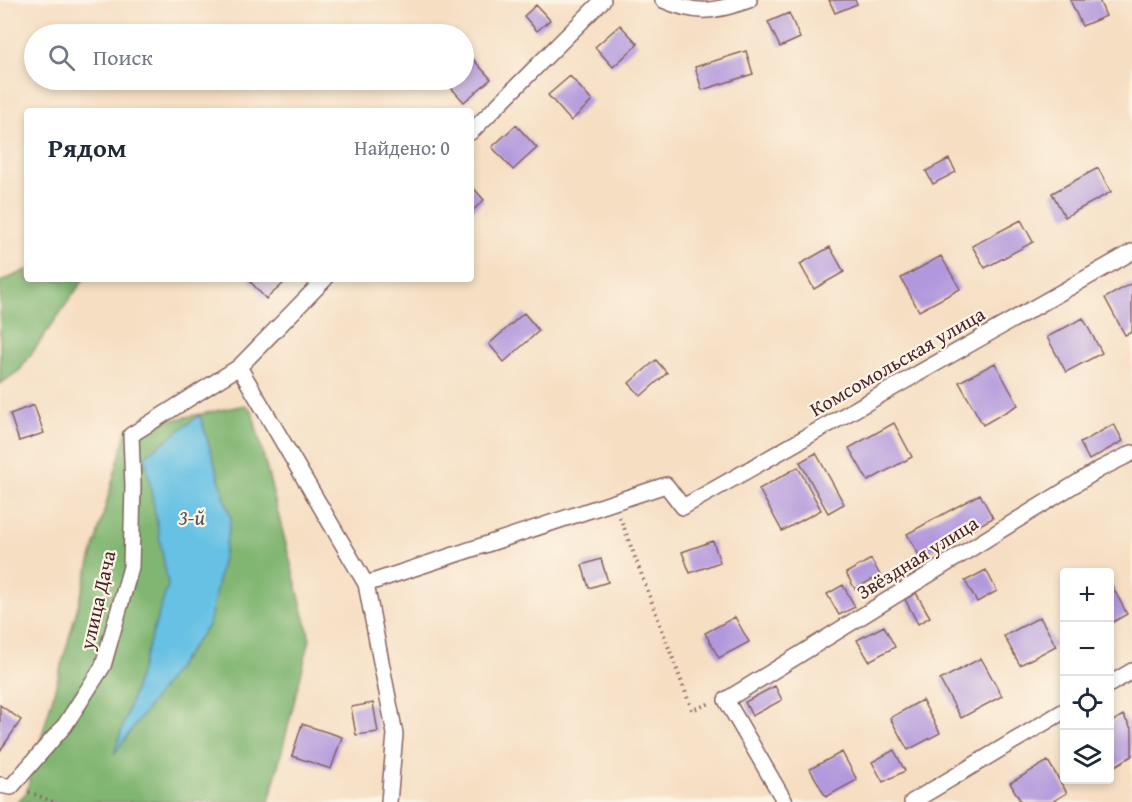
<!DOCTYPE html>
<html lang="ru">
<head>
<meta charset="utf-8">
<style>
	:root { --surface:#fff; --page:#f6f6f7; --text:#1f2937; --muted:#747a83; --line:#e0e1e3 }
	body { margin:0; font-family:"Gentium Book Plus",serif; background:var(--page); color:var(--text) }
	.controls { position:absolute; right:18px; bottom:18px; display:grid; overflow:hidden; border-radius:6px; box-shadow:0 3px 9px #0003 }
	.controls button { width:54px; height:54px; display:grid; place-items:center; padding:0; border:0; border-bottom:2px solid var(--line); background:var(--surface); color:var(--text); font:30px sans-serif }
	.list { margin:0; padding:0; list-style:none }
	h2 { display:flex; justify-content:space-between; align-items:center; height:78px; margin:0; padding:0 24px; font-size:26px }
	h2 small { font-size:20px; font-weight:400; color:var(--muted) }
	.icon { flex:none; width:33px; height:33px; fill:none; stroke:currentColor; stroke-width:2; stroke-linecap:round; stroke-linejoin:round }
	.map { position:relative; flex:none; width:1132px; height:802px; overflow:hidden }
	.search { position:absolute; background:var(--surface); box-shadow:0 3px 9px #0003; left:24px; top:24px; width:450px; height:66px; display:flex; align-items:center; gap:15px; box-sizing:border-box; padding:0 21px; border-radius:33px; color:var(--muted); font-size:22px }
	.panel { position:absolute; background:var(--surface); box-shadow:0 3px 9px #0003; left:24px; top:108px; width:450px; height:174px; border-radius:6px }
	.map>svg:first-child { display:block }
	.forest { fill:#81b672; stroke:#666a4e; stroke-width:1.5 }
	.water { fill:#66c1e4; stroke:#587088; stroke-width:1.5 }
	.building { fill:#b197dd }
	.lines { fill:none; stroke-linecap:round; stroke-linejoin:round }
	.minor-casing { stroke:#866260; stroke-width:18 }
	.path { stroke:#866260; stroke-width:4; stroke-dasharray:1.5 4.5; stroke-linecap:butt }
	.minor { stroke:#fff; stroke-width:15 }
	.labels { text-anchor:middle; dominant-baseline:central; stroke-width:4.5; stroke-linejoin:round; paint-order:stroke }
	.street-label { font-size:20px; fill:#4a1f2b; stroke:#fcf5e5 }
	.water-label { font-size:21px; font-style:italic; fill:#525062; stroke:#fcf5e5 }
</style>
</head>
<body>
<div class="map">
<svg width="1132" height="802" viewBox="0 0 1132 802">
	<rect width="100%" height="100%" fill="#fcf5e5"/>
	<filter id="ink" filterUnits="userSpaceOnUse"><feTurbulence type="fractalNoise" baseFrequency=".0167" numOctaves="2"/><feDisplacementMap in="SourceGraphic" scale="12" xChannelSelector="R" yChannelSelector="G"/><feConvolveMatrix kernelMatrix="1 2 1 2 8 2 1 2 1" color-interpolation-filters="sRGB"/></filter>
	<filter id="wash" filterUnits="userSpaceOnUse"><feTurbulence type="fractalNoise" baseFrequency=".008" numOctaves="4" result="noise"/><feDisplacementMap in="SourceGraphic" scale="24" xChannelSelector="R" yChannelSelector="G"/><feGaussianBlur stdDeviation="1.35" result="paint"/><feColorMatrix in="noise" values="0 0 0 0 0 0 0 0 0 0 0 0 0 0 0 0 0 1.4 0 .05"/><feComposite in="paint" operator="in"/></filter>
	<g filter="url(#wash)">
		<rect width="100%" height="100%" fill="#f6dec3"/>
		<path class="forest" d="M27 270V279H84L20 370 0 384V282Z
			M245 405 252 411 310 639 269 802H17L26 793 127 429Z"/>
		<path class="water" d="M200 415 231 519 209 624 114 754 168 585 145 456Z"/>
		<g id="blocks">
			<path class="building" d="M829 0H855L857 4 835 13Z
				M1070 0H1099L1106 16 1082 26Z
				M536 5 550 20 537 31 524 16Z
				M789 13 800 38 780 47 768 22Z
				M620 25 638 44 613 67 595 47Z
				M746 51 753 74 702 90 695 67Z
				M470 56 491 79 464 102 444 80H464V62Z
				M570 76 592 101 571 121 548 95Z
				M516 125 537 148 513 170 492 147Z
				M949 159 956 172 933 184 926 171Z
				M1098 168 1111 192 1065 217 1052 193Z
				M471 185 484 200 471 212Z
				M1021 220 1033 242 985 268 972 246Z
				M830 247 844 272 814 289 800 264Z
				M941 256 960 289 919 311 901 278Z
				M248 279H279L283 284 266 299Z
				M1132 283V332L1125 335 1105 298Z
				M524 313 539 331 504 362 489 344Z
				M1083 318 1102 353 1066 372 1047 337Z
				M656 360 667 373 641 396 629 383Z
				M995 363 1018 405 983 425 959 382Z
				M34 405 44 433 19 441 10 414Z
				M894 423 912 457 868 481 849 448Z
				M1114 424 1123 441 1089 460 1080 443Z
				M816 453 844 504 828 513 800 462Z
				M798 467 821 510 782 531 759 489Z
				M980 494 993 518 920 557 907 534Z
				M713 541 720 562 690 573 682 552Z
				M601 559 608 582 589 588 582 565Z
				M871 559 880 575 855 589 846 573Z
				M986 570 997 591 977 602 965 581Z
				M1110 582 1127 614 1110 624Z
				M843 585 855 607 839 615 827 594Z
				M916 593 930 617 918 624 905 599Z
				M735 617 749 642 719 658 705 633Z
				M1040 617 1056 646 1020 665 1004 636Z
				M884 626 895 647 869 661 857 640Z
				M981 658 1002 696 961 718 940 680Z
				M775 686 782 700 752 716 745 702Z
				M922 700 940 733 908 750 890 718Z
				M373 703 378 732 356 735 351 707Z
				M0 705 21 720 0 751Z
				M1123 715 1132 730V756L1110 769V723Z
				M302 724 342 737 331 769 292 756Z
				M894 750 905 771 883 782 872 762Z
				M842 752 857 780 826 797 810 769Z
				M1048 761 1067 793 1052 802H1021L1010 783Z"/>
		</g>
	</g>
	<g filter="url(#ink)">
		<use href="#blocks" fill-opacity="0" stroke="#866260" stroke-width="1.5"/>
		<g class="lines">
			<defs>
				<path id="minor" d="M663 0C697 15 715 12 749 0
					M471 132 603 0
					M239 367 366 584 395 734 389 802
					M366 584 666 485 683 507 1132 252
					M1110 684 1132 671
					M0 785 11 787 65 725 103 666 131 567 133 486 131 435 239 367 325 279
					M785 802 726 700 1098 470 1132 453
					M912 802 1064 711"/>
			</defs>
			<use href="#minor" class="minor-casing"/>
			<path class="path" d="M620 517 692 710 711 703
				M29 792 53 802"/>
			<use href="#minor" class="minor"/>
		</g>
	</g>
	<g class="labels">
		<g class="street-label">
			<text transform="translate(897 361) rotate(-30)">Комсомольская улица</text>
			<text transform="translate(917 557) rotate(-32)">Звёздная улица</text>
			<text transform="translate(97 600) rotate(-77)">улица Дача</text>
		</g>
		<g class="water-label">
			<text x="192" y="517">3-й</text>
		</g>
	</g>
</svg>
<div class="controls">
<button>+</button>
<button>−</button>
<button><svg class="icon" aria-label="locate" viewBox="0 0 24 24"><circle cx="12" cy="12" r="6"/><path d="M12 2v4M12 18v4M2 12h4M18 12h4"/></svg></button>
<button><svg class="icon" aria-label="layers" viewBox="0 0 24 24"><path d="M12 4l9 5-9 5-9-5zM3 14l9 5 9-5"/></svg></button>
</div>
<div class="search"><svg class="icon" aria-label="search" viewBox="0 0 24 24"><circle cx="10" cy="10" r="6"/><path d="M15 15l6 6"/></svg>Поиск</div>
<section class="panel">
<h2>Рядом<small>Найдено: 0</small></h2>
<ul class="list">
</ul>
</section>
</div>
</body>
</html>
